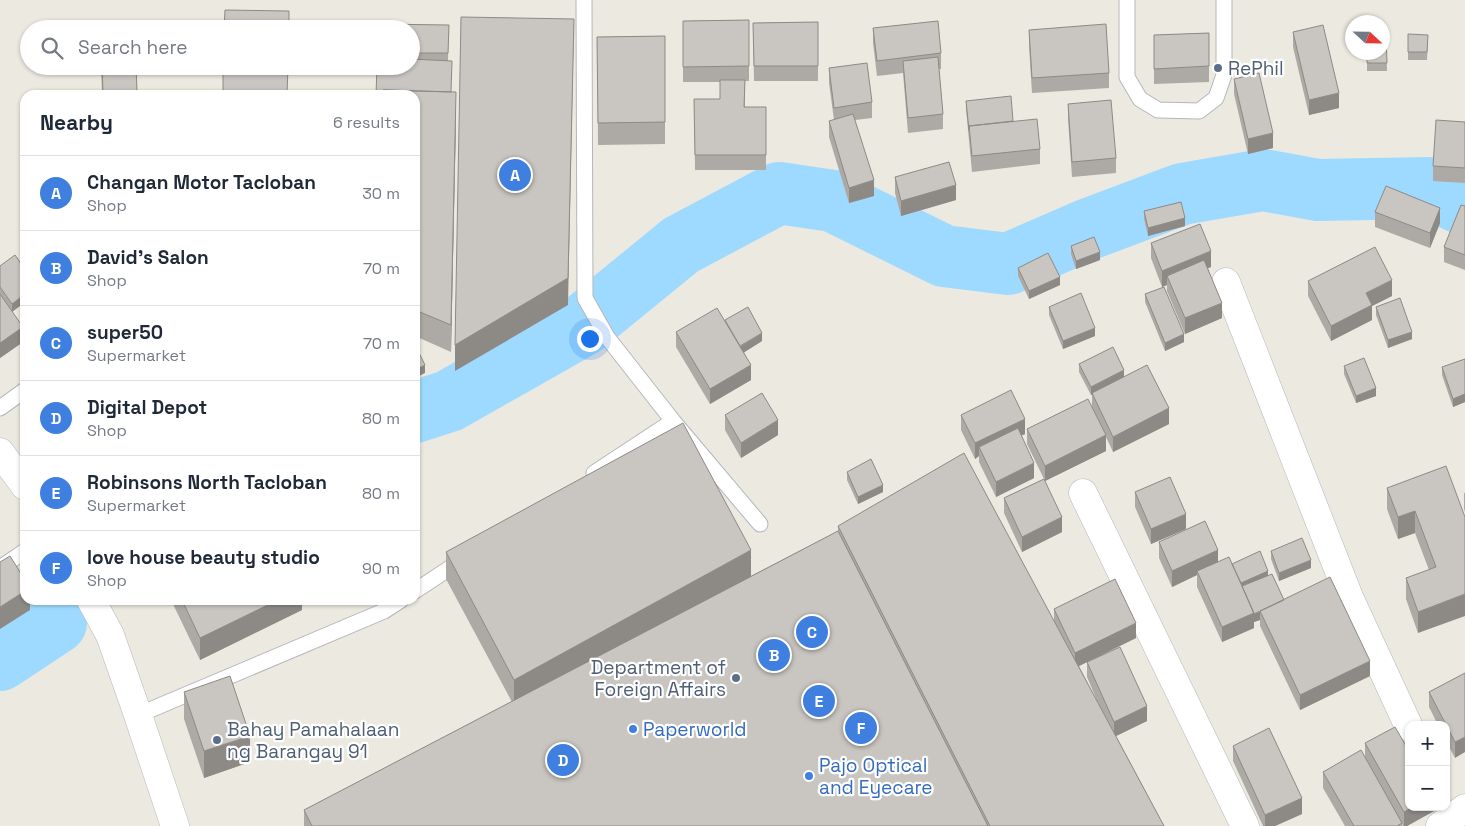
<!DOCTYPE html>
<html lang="en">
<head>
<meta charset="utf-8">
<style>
	:root { --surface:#fff; --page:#f2f2f3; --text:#1f2937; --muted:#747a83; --line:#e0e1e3; --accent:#e82e2a }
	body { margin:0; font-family:"Space Grotesk",sans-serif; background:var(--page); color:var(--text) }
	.controls { position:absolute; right:15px; bottom:15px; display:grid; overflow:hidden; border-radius:10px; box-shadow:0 1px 4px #0004 }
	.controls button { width:45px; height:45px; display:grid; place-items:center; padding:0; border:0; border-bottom:1px solid var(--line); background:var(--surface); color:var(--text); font:25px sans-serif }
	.compass { position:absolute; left:1345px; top:15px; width:45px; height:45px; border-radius:50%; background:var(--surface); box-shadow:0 1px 4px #0004; rotate:112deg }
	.you { position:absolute; left:589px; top:338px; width:18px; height:18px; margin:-12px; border:4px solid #fff; border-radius:50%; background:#1a73e8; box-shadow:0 0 0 8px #1a73e833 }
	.badge { display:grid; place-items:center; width:32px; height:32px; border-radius:50%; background:var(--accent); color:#fff; font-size:16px; font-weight:700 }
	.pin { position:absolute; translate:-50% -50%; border:2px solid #fff; box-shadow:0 1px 5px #0006 }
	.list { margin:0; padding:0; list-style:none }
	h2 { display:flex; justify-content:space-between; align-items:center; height:65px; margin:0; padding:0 20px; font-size:21px }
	h2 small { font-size:16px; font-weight:400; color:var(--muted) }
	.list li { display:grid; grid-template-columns:32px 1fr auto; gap:15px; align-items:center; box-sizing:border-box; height:75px; padding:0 20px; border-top:1px solid var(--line) }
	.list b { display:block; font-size:19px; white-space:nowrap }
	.list p { margin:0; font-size:16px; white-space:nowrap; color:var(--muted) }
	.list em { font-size:16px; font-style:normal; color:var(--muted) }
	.icon { flex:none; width:28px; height:28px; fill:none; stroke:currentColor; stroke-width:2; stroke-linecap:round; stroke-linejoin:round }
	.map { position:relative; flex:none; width:1465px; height:826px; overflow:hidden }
	.search { position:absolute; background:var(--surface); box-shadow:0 1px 4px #0004; left:20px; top:20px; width:400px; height:55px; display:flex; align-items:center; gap:12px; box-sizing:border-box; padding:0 18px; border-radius:28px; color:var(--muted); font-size:19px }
	.panel { position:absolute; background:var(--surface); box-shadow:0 1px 4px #0004; left:20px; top:90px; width:400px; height:515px; border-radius:15px }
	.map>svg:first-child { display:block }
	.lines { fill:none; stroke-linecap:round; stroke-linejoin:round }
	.river { stroke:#9edaff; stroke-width:62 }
	.lane-casing { stroke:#b3b7bb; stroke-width:17 }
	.street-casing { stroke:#b3b7bb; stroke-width:29 }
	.secondary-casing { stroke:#b4b8bd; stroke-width:29 }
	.lane { stroke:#fff; stroke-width:15 }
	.street { stroke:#fff; stroke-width:28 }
	.secondary { stroke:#fff; stroke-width:28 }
	.wall { fill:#ada9a5; fill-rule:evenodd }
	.shaded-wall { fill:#8d8a86 }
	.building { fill:#c9c5c0; stroke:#8d8a86 }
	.service-dot { fill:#5c6f8a; stroke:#fff; stroke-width:2 }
	.shop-dot { fill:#3f7fe0; stroke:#fff; stroke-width:2 }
	.labels { text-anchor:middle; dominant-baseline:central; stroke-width:4.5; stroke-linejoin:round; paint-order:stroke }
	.service-label { font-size:19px; fill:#4e5e75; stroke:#fff; text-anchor:start }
	.shop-label { font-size:19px; fill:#366cbe; stroke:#fff; text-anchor:start }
</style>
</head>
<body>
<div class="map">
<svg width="1465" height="826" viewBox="0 0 1465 826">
	<rect width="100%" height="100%" fill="#ece9e0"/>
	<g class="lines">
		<path class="river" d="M415 412 449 401 583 325 681 245 779 193 833 201 944 256 1008 264 1089 229 1182 194 1263 180 1318 190 1429 188 1465 205
			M0 660 56 623"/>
		<defs>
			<path id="lane" d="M584 0 585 298 607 337 673 421 760 524
				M1127 0V77L1140 99 1158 110 1199 111 1216 98 1224 75V0
				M0 408 25 390
				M594 473 673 421
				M0 568 25 551
				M415 591 462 560
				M138 715 384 611 401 600"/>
			<path id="street" d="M1226 282 1349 597 1409 727
				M1083 493 1245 826
				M1440 826 1465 808"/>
			<path id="secondary" d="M0 452 25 486
				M91 600 110 635 138 715 175 826"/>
		</defs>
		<use href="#lane" class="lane-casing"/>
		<use href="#street" class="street-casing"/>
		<use href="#secondary" class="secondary-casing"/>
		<use href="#lane" class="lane"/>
		<use href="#street" class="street"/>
		<use href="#secondary" class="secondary"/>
	</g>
	<path class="wall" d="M749 20V81H745V107H766V170H695L694 99H720V82H683V21Z
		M818 22V81H754L753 23Z
		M449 25 448 60 451 92 456 118 451 352 415 336V95L376 68V66H411V29Z
		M873 28 941 53V69H939L943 114V129L908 133 903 73 877 76 873 43Z
		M1029 30 1109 73V88L1032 93 1029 46Z
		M1293 32 1339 108 1309 115 1293 47Z
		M1209 33V82L1154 84V35Z
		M1386 33 1387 71H1367V52Z
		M1408 34 1428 43 1427 60H1408Z
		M665 36V144L598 145 597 37Z
		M101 66H136L137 95H102Z
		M829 68 872 102V118L855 120 874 196 849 203 829 137V121L834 120 829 83Z
		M1234 79 1273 148 1248 154 1234 94Z
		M966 101 1013 121 1040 149V164L972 172 966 109Z
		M1068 104 1116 158V173L1072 177 1068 119Z
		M1465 122V183L1433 181V166Z
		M895 177 956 200 901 216 895 193Z
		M1465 206V270L1444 262V247Z
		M1144 211 1185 226 1148 236 1144 219Z
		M1375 212 1440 223 1430 248 1375 227Z
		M1151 243 1211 267 1208 268 1222 318 1185 334 1167 291V285L1162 287 1151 258Z
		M1071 246 1100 260 1076 269 1071 254Z
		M0 266 25 302 12 312 23 342 0 358Z
		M1018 268 1060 285 1029 299 1018 276Z
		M1308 281 1392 296 1372 306V320L1331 341 1308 296Z
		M1145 294 1184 342 1165 351 1145 302Z
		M1049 307 1095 336 1063 349 1049 315Z
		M1376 307 1412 339 1388 348 1376 315Z
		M676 332 762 341 744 352 751 380 710 404 676 347Z
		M1465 359V402L1453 407 1442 375V367Z
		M1079 364 1124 376 1169 424 1113 452 1106 437V451L1045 481 1062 532 1022 552 1004 513V498L1044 479 1027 444V429L1092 407V395H1091L1079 372Z
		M1344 366 1376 396 1356 403 1344 374Z
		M725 415 778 435 741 458 725 430Z
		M961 415 1025 434 1021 436 1034 478 996 497 979 462V456L975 459 961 430Z
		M847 472 883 492 858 504 847 480Z
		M1387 488 1465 517 1418 633 1406 599V578L1429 570 1415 533 1398 539 1387 509Z
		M1135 492 1186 529 1151 544 1135 507Z
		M1464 493H1465V512L1464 509Z
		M838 526 1054 621V609L1136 638 1101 655 1147 721 1116 736 1164 826H304V810L512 702 446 579V552L751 576 838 531ZM1087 662V677L1098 703 1079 666Z
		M1159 542 1218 562 1232 564 1268 575 1284 600 1370 676 1300 710 1260 626V620L1254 622V628L1222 642 1197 587V575L1172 587 1159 558Z
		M1271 551 1311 568 1279 581 1271 559Z
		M171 600H302V610L200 660Z
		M1465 673 1455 758 1446 741V725H1438L1429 707V692Z
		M184 692 250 762 204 778 184 719Z
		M1365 743 1434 807V811L1407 826H1403L1402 824V826H1345L1323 788V772L1365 758Z
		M1233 746 1302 814 1275 826H1263L1233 761Z"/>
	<path class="shaded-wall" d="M574 19 568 305 455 371V345Z
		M456 92V118L451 352V325Z
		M1339 93V108L1309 115V100Z
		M1273 133V148L1248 154V139Z
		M874 180V196L849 203V188Z
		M956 185V200L901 216V201Z
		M1440 208V223L1430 248V233Z
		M1185 218V226L1148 236V228Z
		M1211 251V267L1170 283 1167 276V285L1162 287V271Z
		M1100 252V260L1076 269V261Z
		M1060 277V285L1029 299V291Z
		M1392 280V296L1372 306V320L1331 341V326L1366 293Z
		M25 294V302L12 312V304Z
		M1222 303V318L1185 334V318Z
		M23 327V342L0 358V343Z
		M1095 328V336L1063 349V341Z
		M1412 332V339L1388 348V340Z
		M762 333V341L740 355V347Z
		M1184 334V342L1165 351V343Z
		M425 365V373L415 378V370Z
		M751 365V380L710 404V389Z
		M1124 370V378L1092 393V395H1091V387Z
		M1376 388V396L1356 403V396Z
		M1465 394V402L1453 407V399Z
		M1169 408V424L1113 452V437Z
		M1025 419V434L983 454 979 447V456L975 459V443Z
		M778 420V435L741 458V443Z
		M1106 435V451L1045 481V466Z
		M1034 463V478L996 497V482Z
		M883 485V492L858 504V497Z
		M1415 511V533L1398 539V517Z
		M1186 514V529L1151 544V529Z
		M1062 517V532L1022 552V537Z
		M751 550V577L514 707V680Z
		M1218 550V566L1197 571V575L1172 587V571Z
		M1311 560V568L1279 581V573Z
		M1268 571V579L1243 590 1239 584Z
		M25 591V600H30V610L0 629V607Z
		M1465 594V616L1418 633V612Z
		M278 600H302V610L200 660V638Z
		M1260 612V620L1254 622V628L1222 642V627L1254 613Z
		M1136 623V638L1075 668V653Z
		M1370 661V676L1300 710V695Z
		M1147 706V721L1114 737V722Z
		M250 736V762L204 778V751Z
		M1465 737V752L1455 758V742Z
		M1302 798V814L1275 826H1265V815Z
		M1413 807H1434V811L1407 826H1404V812Z"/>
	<path class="building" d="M225 10 289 11V29H224Z
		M461 17 574 19 568 278 455 345Z
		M749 20V66L683 67V21Z
		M938 21 941 53 877 61 873 28Z
		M818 22V66H754L753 23Z
		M377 24 449 25 448 53H411V29H377Z
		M1106 24 1109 73 1032 78 1029 30Z
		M1323 25 1339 93 1309 100 1293 32Z
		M1209 33V66L1154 69V35Z
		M1386 33 1387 63H1367V52H1382V34Z
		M1408 34 1428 35 1427 52H1408Z
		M665 36V122L598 123 597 37Z
		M938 57 943 114 908 118 903 61Z
		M411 59 452 61 451 92 383 90V95H376L377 66H411Z
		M867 63 872 102 834 108 829 68Z
		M102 66H136L137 91 103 92Z
		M223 66H288L287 95H223Z
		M1259 73 1273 133 1248 139 1234 79Z
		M720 80H745L744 107H766V155H695L694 99H720Z
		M383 90 456 92 451 325 415 310V95H383Z
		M1011 96 1013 121 969 126V130L966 101Z
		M1111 100 1116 158 1072 162 1068 104Z
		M853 114 874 180 849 188 829 121Z
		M1037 119 1040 149 972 156 969 126Z
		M1436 120 1465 122V168L1433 166Z
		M949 162 956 185 901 201 895 177Z
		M1386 186 1440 208 1430 233 1375 212Z
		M1181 202 1185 218 1148 228 1144 211Z
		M1461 205 1465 206V255L1444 247Z
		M1200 224 1211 251 1162 271 1151 243Z
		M1094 237 1100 252 1076 261 1071 246Z
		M1375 247 1392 280 1366 293 1372 305 1331 326 1308 281Z
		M1048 253 1060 277 1029 291 1018 268Z
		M15 255 25 269V294L12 304 0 287V266Z
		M1204 260 1222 303 1185 318 1167 276Z
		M1164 287 1184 334 1165 343 1145 294Z
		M1081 293 1095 328 1063 341 1049 307Z
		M0 294 23 327 0 343Z
		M1400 298 1412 332 1388 340 1376 307Z
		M748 307 762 333 740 346 725 320Z
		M717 308 751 365 710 389 676 332Z
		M415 345 425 365 415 370Z
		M1113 347 1124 370 1091 387 1079 364Z
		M1364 358 1376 388 1356 396 1344 366Z
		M1465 359V394L1453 399 1442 367Z
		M1147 365 1169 408 1113 437 1092 393Z
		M1011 390 1025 419 975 443 961 415Z
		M762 393 778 420 741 443 725 415Z
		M1088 399 1106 435 1045 466 1027 429Z
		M683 423 751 550 514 680 446 552Z
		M1018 428 1034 463 996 482 979 447Z
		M964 453 1164 826H990L838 526Z
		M871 459 883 485 858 497 847 472Z
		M1446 466 1465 517V594L1418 612 1406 578 1436 567 1415 511 1398 517 1387 488Z
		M1170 477 1186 514 1151 529 1135 492Z
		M1044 479 1062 517 1022 537 1004 498Z
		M1205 521 1218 550 1172 571 1159 542Z
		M838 531 988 826H312L304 810Z
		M1302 538 1311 560 1279 573 1271 551Z
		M1260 551 1268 571 1241 583 1232 564Z
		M10 556 25 580V591L0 607V562Z
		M1229 557 1254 613 1222 627 1197 571Z
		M1272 574 1284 600 1254 614 1242 586Z
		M1330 577 1370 661 1300 695 1260 611Z
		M1115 579 1136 623 1075 653 1054 609Z
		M182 600H278L200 638Z
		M1120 647 1147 706 1114 722 1087 662Z
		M1465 673V737L1455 742 1429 692Z
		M230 676 250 736 204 751 184 692Z
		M1395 727 1409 751V807H1413L1404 812 1365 743Z
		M1269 728 1302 798 1265 815 1233 746Z
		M1361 750 1402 823 1397 826H1354L1323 772Z"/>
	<g class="service-dot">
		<circle cx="1218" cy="68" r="5"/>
		<circle cx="736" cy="678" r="5"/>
		<circle cx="217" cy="740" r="5"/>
	</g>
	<g class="shop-dot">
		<circle cx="633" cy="729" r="5"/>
		<circle cx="809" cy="776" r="5"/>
	</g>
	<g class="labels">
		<g class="service-label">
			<text x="1228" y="68">RePhil</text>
			<text x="726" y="667" text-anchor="end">Department of<tspan x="726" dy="22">Foreign Affairs</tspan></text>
			<text x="227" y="729">Bahay Pamahalaan<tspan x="227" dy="22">ng Barangay 91</tspan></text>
		</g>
		<g class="shop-label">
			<text x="643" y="729">Paperworld</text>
			<text x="819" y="765">Pajo Optical<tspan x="819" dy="22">and Eyecare</tspan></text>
		</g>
	</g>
</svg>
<div class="controls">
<button>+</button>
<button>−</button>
</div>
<svg class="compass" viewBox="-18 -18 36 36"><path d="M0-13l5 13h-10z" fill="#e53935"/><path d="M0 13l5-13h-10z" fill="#747a83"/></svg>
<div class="you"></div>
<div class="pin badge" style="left:515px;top:175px;background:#3f7fe0">A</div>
<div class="pin badge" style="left:774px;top:655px;background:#3f7fe0">B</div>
<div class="pin badge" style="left:812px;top:632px;background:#3f7fe0">C</div>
<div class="pin badge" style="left:563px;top:760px;background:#3f7fe0">D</div>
<div class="pin badge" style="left:819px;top:701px;background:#3f7fe0">E</div>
<div class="pin badge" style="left:861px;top:728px;background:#3f7fe0">F</div>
<div class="search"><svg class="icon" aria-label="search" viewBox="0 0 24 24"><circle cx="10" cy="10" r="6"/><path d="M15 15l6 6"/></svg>Search here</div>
<section class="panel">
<h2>Nearby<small>6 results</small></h2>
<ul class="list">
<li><span class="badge" style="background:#3f7fe0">A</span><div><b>Changan Motor Tacloban</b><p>Shop</p></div><em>30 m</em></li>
<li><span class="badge" style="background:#3f7fe0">B</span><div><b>David's Salon</b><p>Shop</p></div><em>70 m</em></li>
<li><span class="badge" style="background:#3f7fe0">C</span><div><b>super50</b><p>Supermarket</p></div><em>70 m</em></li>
<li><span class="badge" style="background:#3f7fe0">D</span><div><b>Digital Depot</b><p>Shop</p></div><em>80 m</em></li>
<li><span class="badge" style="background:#3f7fe0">E</span><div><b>Robinsons North Tacloban</b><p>Supermarket</p></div><em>80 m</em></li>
<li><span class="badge" style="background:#3f7fe0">F</span><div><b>love house beauty studio</b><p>Shop</p></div><em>90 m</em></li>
</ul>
</section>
</div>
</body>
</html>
